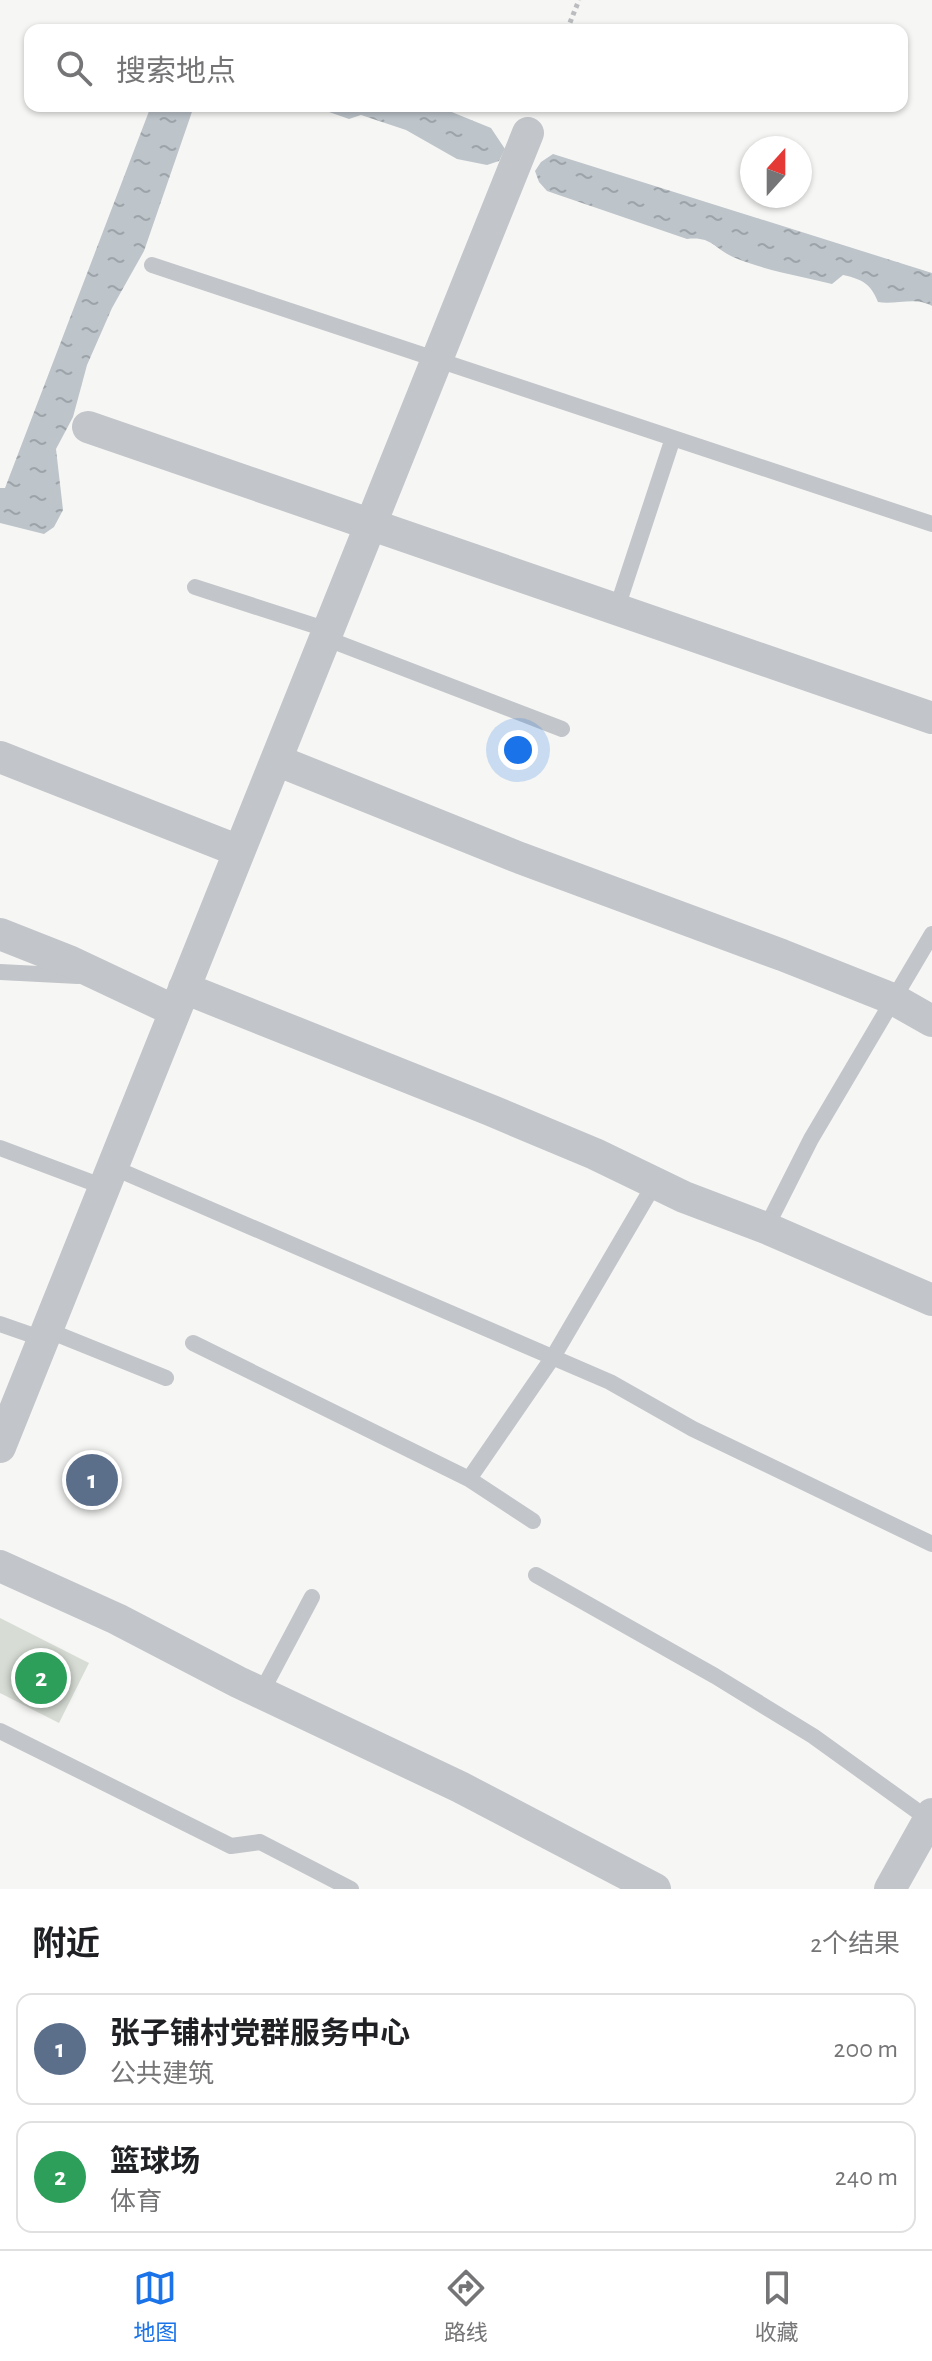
<!DOCTYPE html>
<html lang="zh">
<head>
<meta charset="utf-8">
<style>
	:root { --surface:#fff; --page:#f2f2f2; --text:#202124; --muted:#757577; --line:#e0e0e0; --accent:#1a73e8 }
	body { margin:0; font-family:"Alegreya Sans","Noto Sans SC",sans-serif; background:var(--page); color:var(--text) }
	.compass { position:absolute; left:740px; top:136px; width:72px; height:72px; border-radius:50%; background:var(--surface); box-shadow:0 2px 6px #0004; rotate:21deg }
	.you { position:absolute; left:518px; top:750px; width:28px; height:28px; margin:-20px; border:6px solid #fff; border-radius:50%; background:#1a73e8; box-shadow:0 0 0 12px #1a73e833 }
	.badge { display:grid; place-items:center; width:52px; height:52px; border-radius:50%; background:var(--accent); color:#fff; font-size:26px; font-weight:700 }
	.pin { position:absolute; translate:-50% -50%; border:4px solid #fff; box-shadow:0 2px 8px #0006 }
	.list { margin:0; padding:0; list-style:none }
	h2 { display:flex; justify-content:space-between; align-items:center; height:104px; margin:0; padding:0 32px; font-size:34px }
	h2 small { font-size:26px; font-weight:400; color:var(--muted) }
	.list li { display:grid; grid-template-columns:52px 1fr auto; gap:24px; align-items:center; box-sizing:border-box; height:112px; margin:0 16px 16px; padding:0 16px; border:2px solid var(--line); border-radius:16px }
	.list b { display:block; font-size:30px; white-space:nowrap }
	.list p { margin:0; font-size:26px; white-space:nowrap; color:var(--muted) }
	.list em { font-size:26px; font-style:normal; color:var(--muted) }
	.icon { flex:none; width:44px; height:44px; fill:none; stroke:currentColor; stroke-width:2; stroke-linecap:round; stroke-linejoin:round }
	.map { position:relative; flex:none; width:932px; height:1889px; overflow:hidden }
	.search { position:absolute; background:var(--surface); box-shadow:0 2px 6px #0004; left:24px; right:24px; top:24px; height:88px; display:flex; align-items:center; gap:20px; box-sizing:border-box; padding:0 28px; border-radius:16px; color:var(--muted); font-size:30px }
	.sheet { height:360px; background:var(--surface) }
	nav { display:flex; justify-content:space-around; align-items:center; box-sizing:border-box; height:112px; border-top:2px solid var(--line); background:var(--surface); font-size:22px; color:var(--muted) }
	nav a { display:grid; justify-items:center; gap:4px }
	nav .on { color:var(--accent) }
	.map>svg:first-child { display:block }
	.pitch { fill:#d7ddd5 }
	.water { fill:url(#water-ripples) }
	.lines { fill:none; stroke-linecap:round; stroke-linejoin:round }
	.path { stroke:#babcbf; stroke-width:5; stroke-dasharray:4 4; stroke-linecap:butt }
	.lane { stroke:#c2c5c9; stroke-width:16 }
	.street { stroke:#c2c5c9; stroke-width:32 }
</style>
</head>
<body>
<div class="map">
<svg width="932" height="1889" viewBox="0 0 932 1889">
	<defs>
		<pattern id="water-ripples" width="26" height="14" patternUnits="userSpaceOnUse" patternTransform="scale(2)"><rect width="26" height="14" fill="#bdc4ca"/><path d="M2 4q2-2 4 0t4 0M15 11q2-2 4 0t4 0" fill="none" stroke="#9da4a9"/></pattern>
	</defs>
	<rect width="100%" height="100%" fill="#f6f6f4"/>
	<path class="pitch" d="M0 1618 89 1663 59 1723 0 1693Z"/>
	<path class="water" d="M151 106H194L144 251 112 308 87 365 73 417 56 449 63 510 54 527 44 534 0 523V488H5Z
		M312 106H437L491 128 505 149 499 161 487 165 457 159 406 130 361 115 349 119Z
		M553 154 932 273V306C916 296 896 305 878 302 871 284 862 279 843 275L832 284C800 276 763 270 733 257 714 248 711 236 687 239L547 191 539 182 535 171 541 162Z"/>
	<g class="lines">
		<path class="path" d="M567 30 579 0"/>
		<path class="lane" d="M152 265 932 524
			M195 587 328 630
			M616 611 673 438
			M325 638 562 729
			M0 972 78 976
			M0 1148 104 1187
			M112 1167 610 1382 693 1429 932 1544
			M766 1228 811 1139 932 934
			M0 1324 43 1339
			M47 1330 166 1378
			M193 1343 469 1479 533 1521
			M469 1479 553 1357 655 1183
			M536 1575 715 1676 813 1736 931 1821
			M261 1693 312 1597
			M0 1731 231 1846 260 1842 351 1889"/>
		<path class="street" d="M88 427 932 718
			M0 757 239 851
			M276 760 520 858 782 955 893 999 932 1021
			M0 934 71 962 175 1011
			M184 988 490 1110 595 1154 684 1197 766 1228 932 1300
			M0 1447 528 133
			M0 1566 117 1619 238 1682 460 1787 655 1889
			M890 1889 932 1814"/>
	</g>
</svg>
<svg class="compass" viewBox="-18 -18 36 36"><path d="M0-13l5 13h-10z" fill="#e53935"/><path d="M0 13l5-13h-10z" fill="#757577"/></svg>
<div class="you"></div>
<div class="pin badge" style="left:92px;top:1480px;background:#5c6f8a">1</div>
<div class="pin badge" style="left:41px;top:1678px;background:#2e9e5b">2</div>
<div class="search"><svg class="icon" aria-label="search" viewBox="0 0 24 24"><circle cx="10" cy="10" r="6"/><path d="M15 15l6 6"/></svg>搜索地点</div>
</div>
<section class="sheet">
<h2>附近<small>2个结果</small></h2>
<ul class="list">
<li><span class="badge" style="background:#5c6f8a">1</span><div><b>张子铺村党群服务中心</b><p>公共建筑</p></div><em>200 m</em></li>
<li><span class="badge" style="background:#2e9e5b">2</span><div><b>篮球场</b><p>体育</p></div><em>240 m</em></li>
</ul>
</section>
<nav>
<a class="on"><svg class="icon" aria-label="map" viewBox="0 0 24 24"><path d="M3 6l6-2 6 2 6-2v14l-6 2-6-2-6 2zM9 4v14M15 6v14"/></svg>地图</a>
<a><svg class="icon" aria-label="directions" viewBox="0 0 24 24"><path d="M12 3l9 9-9 9-9-9zM9 14v-3h6M13 9l2 2-2 2"/></svg>路线</a>
<a><svg class="icon" aria-label="saved" viewBox="0 0 24 24"><path d="M7 4h10v16l-5-4-5 4z"/></svg>收藏</a>
</nav>
</body>
</html>
